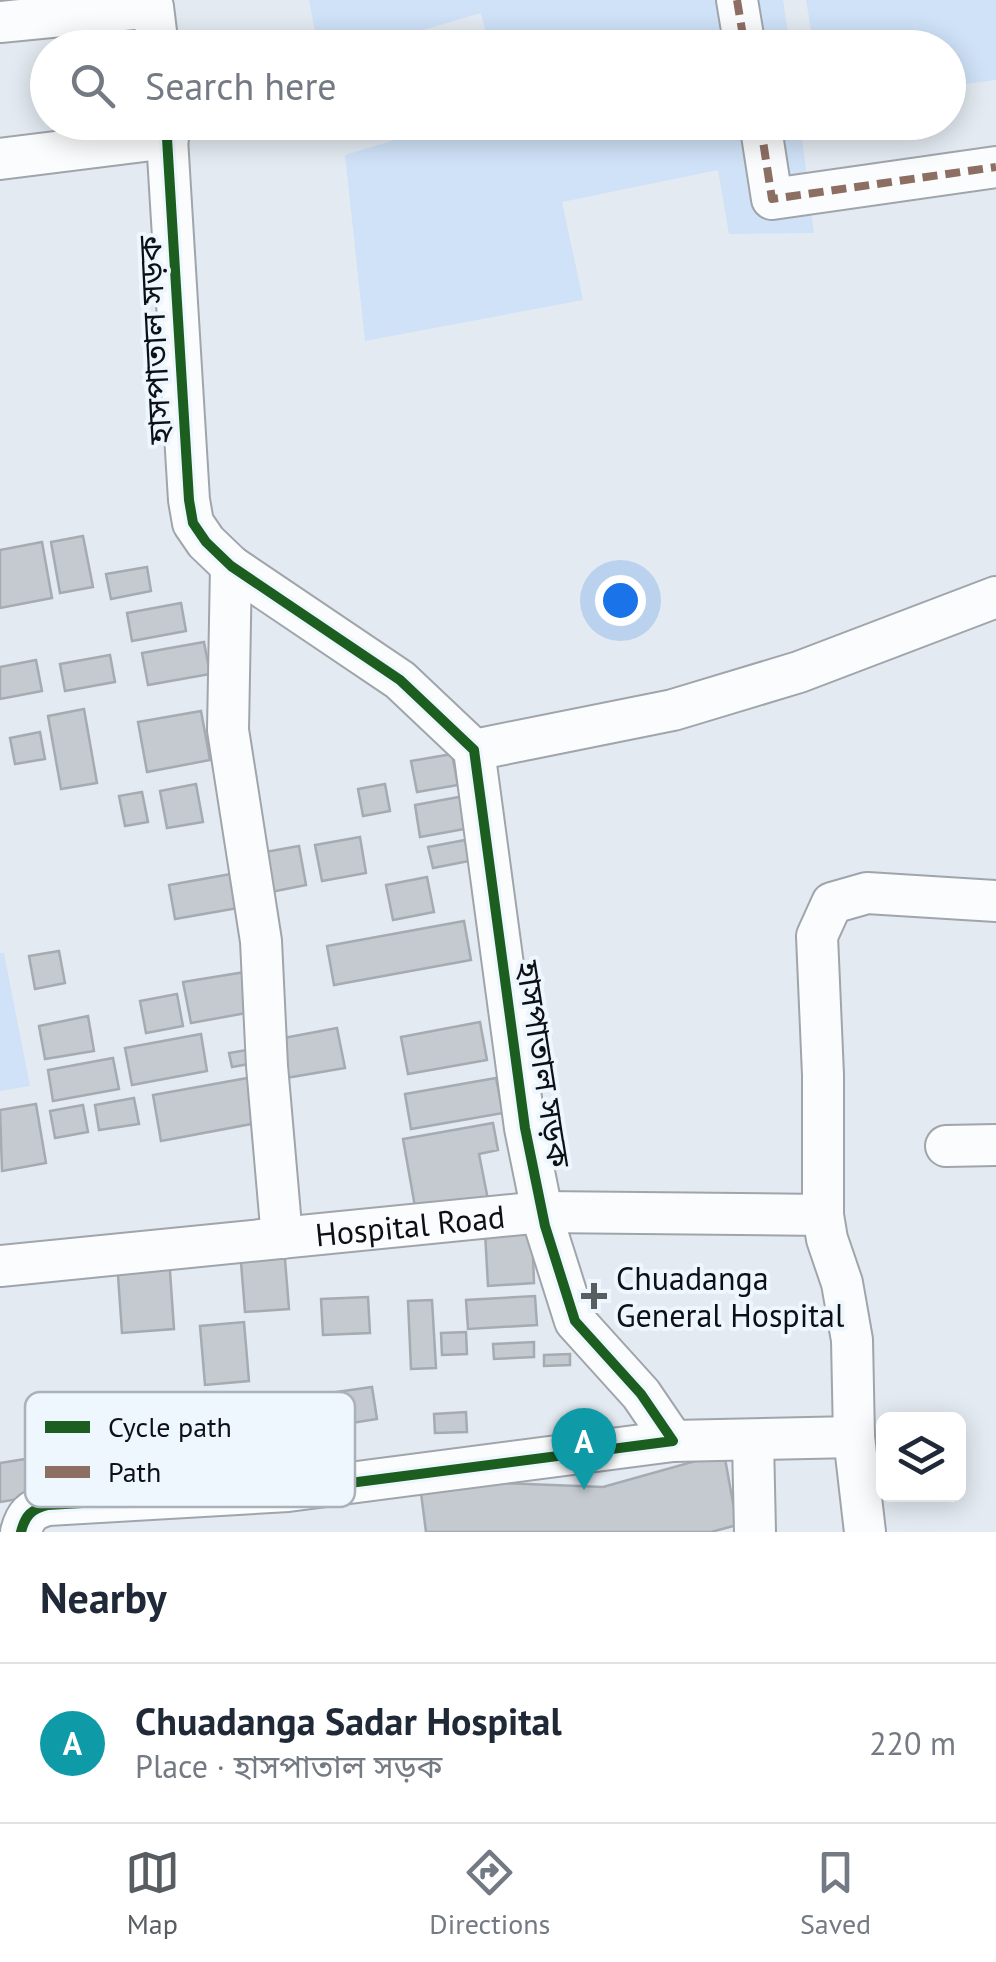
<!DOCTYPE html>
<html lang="en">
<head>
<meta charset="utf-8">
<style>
	:root { --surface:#fff; --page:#f6f6f7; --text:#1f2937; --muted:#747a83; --line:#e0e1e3; --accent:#585d62 }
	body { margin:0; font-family:"PT Sans","Noto Sans Bengali",sans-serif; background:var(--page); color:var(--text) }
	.controls { position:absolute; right:30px; bottom:30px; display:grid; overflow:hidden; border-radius:15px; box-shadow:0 5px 25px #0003 }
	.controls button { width:90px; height:90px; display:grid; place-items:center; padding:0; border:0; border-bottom:2px solid var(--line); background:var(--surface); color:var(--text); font:50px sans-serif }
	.you { position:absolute; left:620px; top:600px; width:35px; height:35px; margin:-25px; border:8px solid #fff; border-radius:50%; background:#1a73e8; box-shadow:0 0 0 15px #1a73e833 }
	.badge { display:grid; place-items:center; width:65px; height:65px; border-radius:50%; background:var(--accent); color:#fff; font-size:32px; font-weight:700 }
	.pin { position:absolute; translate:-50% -82px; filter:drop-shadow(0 2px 5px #0008) }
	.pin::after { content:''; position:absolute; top:52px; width:35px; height:30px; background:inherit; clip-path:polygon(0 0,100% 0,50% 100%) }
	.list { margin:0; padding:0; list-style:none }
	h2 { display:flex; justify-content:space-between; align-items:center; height:130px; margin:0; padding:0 40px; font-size:42px }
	h2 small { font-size:32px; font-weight:400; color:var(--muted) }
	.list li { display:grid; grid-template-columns:65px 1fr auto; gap:30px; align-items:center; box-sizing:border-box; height:160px; padding:0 40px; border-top:2px solid var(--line) }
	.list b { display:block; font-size:38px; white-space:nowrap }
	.list p { margin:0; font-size:32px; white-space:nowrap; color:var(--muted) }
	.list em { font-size:32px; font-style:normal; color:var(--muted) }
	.icon { flex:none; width:55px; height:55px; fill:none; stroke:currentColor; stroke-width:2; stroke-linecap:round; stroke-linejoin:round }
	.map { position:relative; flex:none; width:996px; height:1532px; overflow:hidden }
	.search { position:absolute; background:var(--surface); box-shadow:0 5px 25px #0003; left:30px; right:30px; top:30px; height:110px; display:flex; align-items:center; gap:25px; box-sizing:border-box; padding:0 35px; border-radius:55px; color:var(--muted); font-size:38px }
	.sheet { height:290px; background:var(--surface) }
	nav { display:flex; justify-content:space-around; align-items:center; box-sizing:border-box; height:140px; border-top:2px solid var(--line); background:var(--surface); font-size:28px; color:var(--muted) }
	nav a { display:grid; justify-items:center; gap:5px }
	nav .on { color:var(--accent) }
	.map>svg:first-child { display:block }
	.green { fill:#cfe2f8 }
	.building { fill:#c5cad0; stroke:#a5abb1; stroke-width:2.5 }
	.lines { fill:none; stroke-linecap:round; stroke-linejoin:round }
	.minor-casing { stroke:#a0a5ab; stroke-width:44 }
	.minor { stroke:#fbfcfd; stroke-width:40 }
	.quiet { stroke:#8d6e63; stroke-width:8; stroke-dasharray:15 8; stroke-linecap:butt }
	.cycleway-casing { stroke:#eef6fe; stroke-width:16 }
	.cycleway { stroke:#1b5e20; stroke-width:10 }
	.poi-dot { fill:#585d62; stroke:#eef6fe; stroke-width:4 }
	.labels { text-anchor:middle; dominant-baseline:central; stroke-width:8; stroke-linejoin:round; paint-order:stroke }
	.street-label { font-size:32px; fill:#0d1115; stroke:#eef6fe }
	.poi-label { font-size:32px; fill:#0d1115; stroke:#eef6fe; text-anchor:start }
	.key { fill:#eef6fe; stroke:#aab1b8; stroke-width:2.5 }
	.key-label { font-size:28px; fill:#0d1115 }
</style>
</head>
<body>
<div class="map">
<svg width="996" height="1532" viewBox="0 0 996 1532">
	<rect width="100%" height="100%" fill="#e3eaf1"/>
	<path class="green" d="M309 0H783L790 47H489L481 13 403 36 404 47H318Z
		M806 0H996V80L949 86 948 48 814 47Z
		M451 123H800L814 233 729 234 718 170 562 202 583 300 365 341 345 155Z
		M0 953H4L30 1086 0 1091Z"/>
	<path class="building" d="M83 536 93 587 60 593 51 542Z
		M42 542 52 598 0 608V550Z
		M147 567 151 591 111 599 106 574Z
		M181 603 186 631 132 641 127 613Z
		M204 642 210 674 148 685 142 653Z
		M110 655 115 682 65 691 60 664Z
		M36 660 42 691 0 699V667Z
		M84 709 97 783 61 789 48 716Z
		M201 711 210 760 147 772 138 722Z
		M40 732 45 759 15 764 10 738Z
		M452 754 458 785 417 792 411 761Z
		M196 784 203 822 167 828 160 791Z
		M385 784 390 811 363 816 358 789Z
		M142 792 148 822 125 826 119 796Z
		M475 794 481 826 420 837 415 805Z
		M360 837 366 873 322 881 315 845Z
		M465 840 469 861 433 868 428 847Z
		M299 846 306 885 261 894 254 854Z
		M231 874 238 908 175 919 169 885Z
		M427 877 434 912 393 920 386 885Z
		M464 921 471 960 334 985 327 946Z
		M59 951 65 983 35 989 29 956Z
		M245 972 252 1012 191 1023 183 982Z
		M177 994 183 1026 146 1033 140 1001Z
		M88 1016 94 1051 45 1059 39 1026Z
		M480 1022 487 1060 408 1074 401 1037Z
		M337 1028 345 1068 280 1079 273 1040Z
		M201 1034 207 1071 132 1085 125 1048Z
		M247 1050 249 1064 232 1067 229 1053Z
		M113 1058 119 1089 53 1101 48 1070Z
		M253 1077 262 1122 161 1141 153 1095Z
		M496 1078 503 1113 411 1129 405 1094Z
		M134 1098 139 1124 99 1130 95 1105Z
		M36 1104 46 1163 2 1171 0 1110Z
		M83 1105 88 1132 55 1138 50 1111Z
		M493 1123 498 1150 479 1154 489 1205 417 1218 403 1139Z
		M532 1229 534 1283 488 1286 485 1232Z
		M284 1247 289 1309 245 1312 240 1250Z
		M169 1257 174 1329 122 1333 117 1261Z
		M535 1296 537 1325 468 1329 466 1300Z
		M368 1297 370 1333 323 1335 321 1299Z
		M432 1300 436 1368 411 1369 408 1301Z
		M244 1322 249 1381 205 1385 200 1326Z
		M466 1332 467 1354 442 1355 441 1333Z
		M534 1342V1357L494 1359 493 1344Z
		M570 1354V1365L544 1366V1355Z
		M372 1387 377 1419 320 1428 315 1395Z
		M466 1412 467 1432 435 1433 434 1414Z
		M724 1453 737 1525 711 1532H426L421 1493 480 1482 603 1487Z
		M38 1457 44 1495 0 1502V1463Z"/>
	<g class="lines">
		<defs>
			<g id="minor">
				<path d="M737 0 745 48"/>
				<path d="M0 22 153 7 158 48"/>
				<path d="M760 122 772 199 996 167"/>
				<path d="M0 159 168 138"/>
				<path d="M231 566 228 730 261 941 267 1066 282 1238"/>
				<path d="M474 750 673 710 799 672 996 597"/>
				<path d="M946 1146 996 1145"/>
				<path id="s1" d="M0 1266 542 1212 823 1215"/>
				<path d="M673 1441 854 1437"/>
				<path d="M753 1441 755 1532"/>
				<path d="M21 1532C25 1516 31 1509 48 1505L288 1491 673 1441 641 1394 575 1321 545 1226 525 1128 474 750 400 680 231 566 206 542 193 523 189 500 166 122"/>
				<path d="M865 1532 854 1437 852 1340 842 1283 827 1239 823 1215V1075L817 936 832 903 867 893 996 901"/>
			</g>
		</defs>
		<use href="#minor" class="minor-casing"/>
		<use href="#minor" class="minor"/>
		<path class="quiet" d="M737 0 745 48
			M760 122 772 199 996 167"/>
		<defs>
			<path id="cycleway" d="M21 1532C25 1516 31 1509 48 1505L288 1491 673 1441 641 1394 575 1321 545 1226 525 1128 474 750 400 680 231 566 206 542 193 523 189 500 166 122"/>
		</defs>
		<use href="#cycleway" class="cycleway-casing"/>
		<use href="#cycleway" class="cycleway"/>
	</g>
	<path class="poi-dot" d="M589 1281h10v10h10v10h-10v10h-10v-10h-10v-10h10z"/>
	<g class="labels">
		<g class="street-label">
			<text transform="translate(154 340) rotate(-93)">হাসপাতাল সড়ক</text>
			<text transform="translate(544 1064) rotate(81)">হাসপাতাল সড়ক</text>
			<text stroke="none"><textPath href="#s1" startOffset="412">Hospital Road</textPath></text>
		</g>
		<g class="poi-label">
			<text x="616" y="1278">Chuadanga<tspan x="616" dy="37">General Hospital</tspan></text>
		</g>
	</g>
	<rect x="25" y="1392" width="330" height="115" rx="15" class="key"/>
	<rect x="45" y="1421" width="45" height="12" fill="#1b5e20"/>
	<rect x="45" y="1466" width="45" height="12" fill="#8d6e63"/>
	<g class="key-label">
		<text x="108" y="1437">Cycle path</text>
		<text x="108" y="1482">Path</text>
	</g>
</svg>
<div class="controls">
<button><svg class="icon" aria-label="layers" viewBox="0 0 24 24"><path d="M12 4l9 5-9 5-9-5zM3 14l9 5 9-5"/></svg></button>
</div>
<div class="you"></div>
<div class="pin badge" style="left:584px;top:1490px;background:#0f9aa8">A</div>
<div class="search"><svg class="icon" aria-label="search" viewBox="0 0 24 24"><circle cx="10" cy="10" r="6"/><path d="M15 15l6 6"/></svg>Search here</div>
</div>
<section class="sheet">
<h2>Nearby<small></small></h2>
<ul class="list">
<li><span class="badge" style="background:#0f9aa8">A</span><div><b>Chuadanga Sadar Hospital</b><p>Place · হাসপাতাল সড়ক</p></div><em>220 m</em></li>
</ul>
</section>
<nav>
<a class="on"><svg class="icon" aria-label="map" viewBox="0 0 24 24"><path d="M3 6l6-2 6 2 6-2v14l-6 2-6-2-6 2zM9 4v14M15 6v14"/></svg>Map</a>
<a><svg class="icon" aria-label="directions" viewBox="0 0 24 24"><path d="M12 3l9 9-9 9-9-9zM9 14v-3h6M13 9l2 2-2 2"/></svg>Directions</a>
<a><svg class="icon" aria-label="saved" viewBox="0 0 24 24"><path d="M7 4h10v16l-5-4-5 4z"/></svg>Saved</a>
</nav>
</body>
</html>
